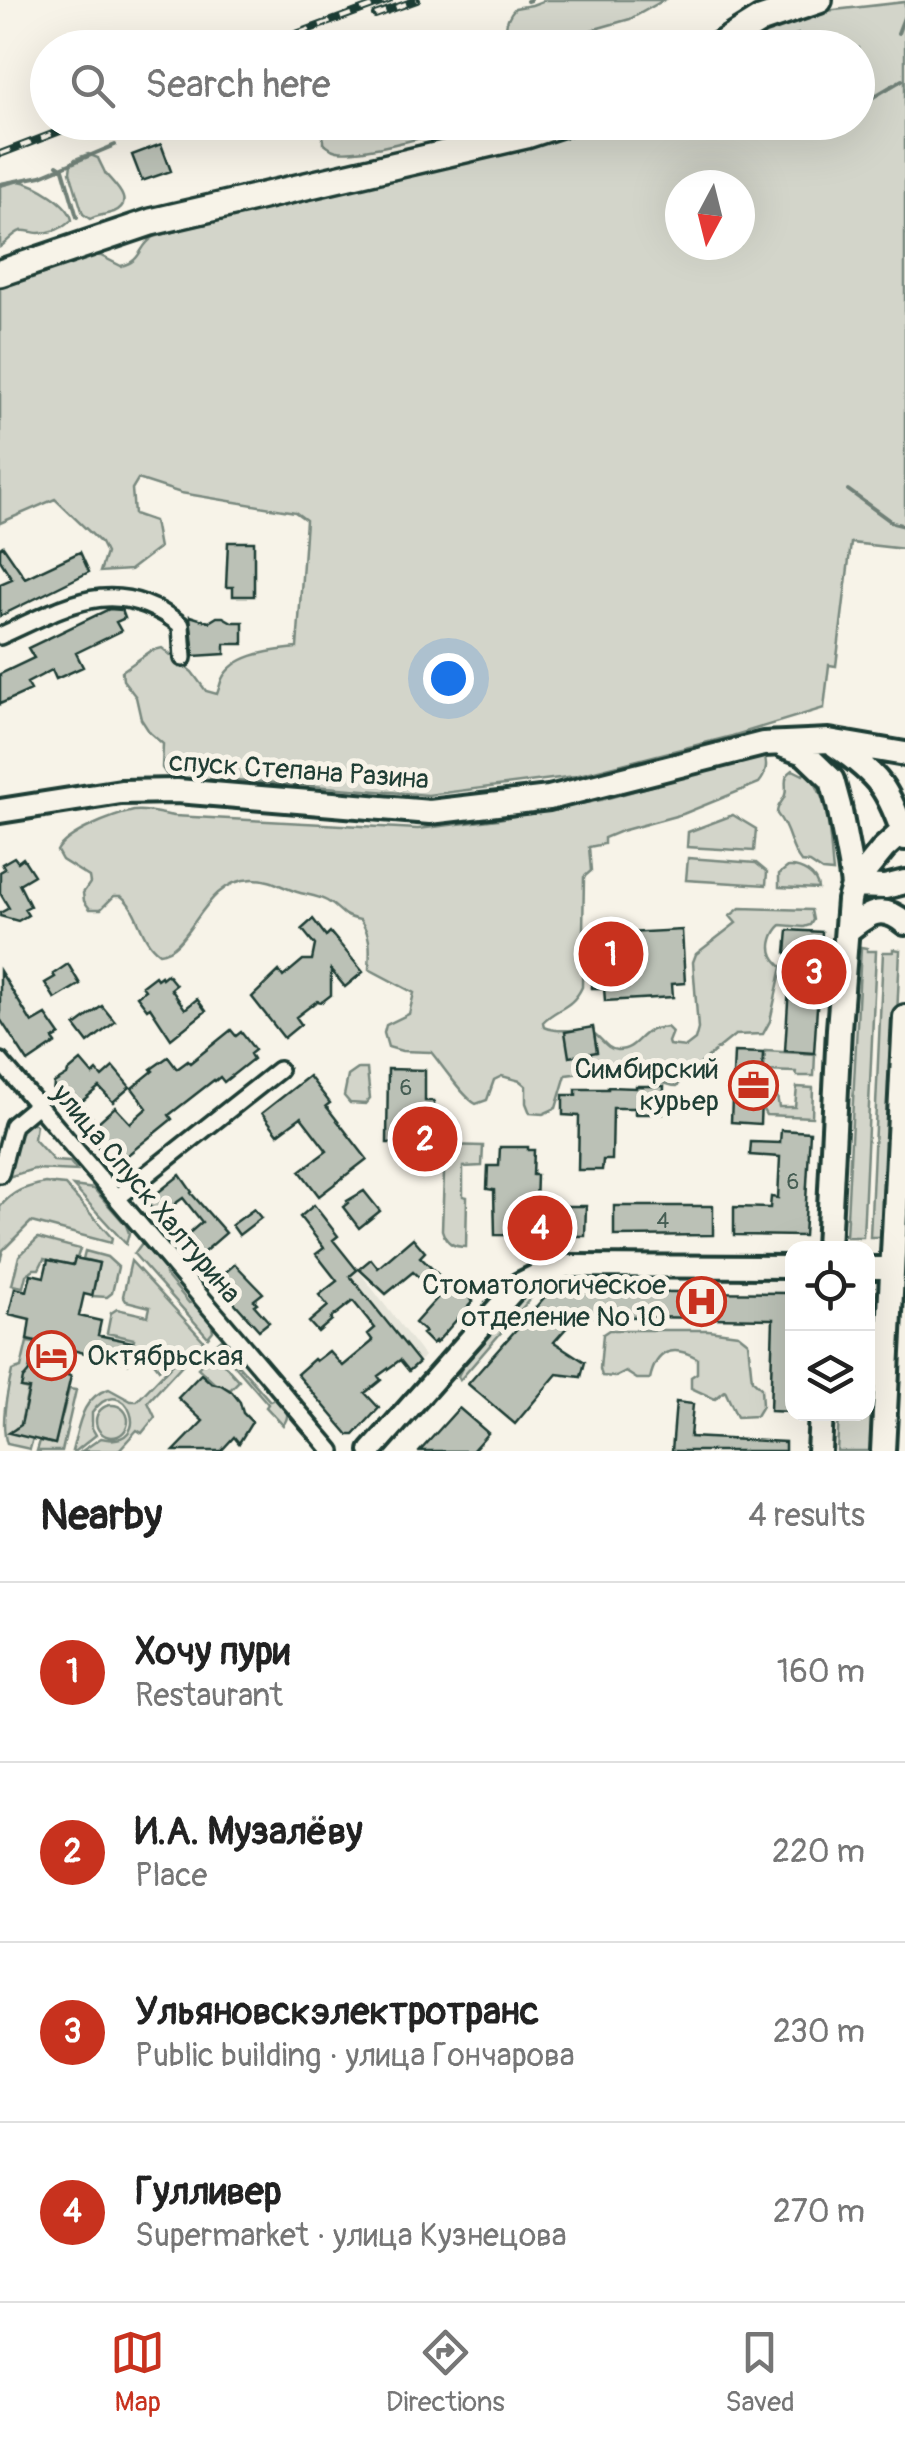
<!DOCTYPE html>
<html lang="en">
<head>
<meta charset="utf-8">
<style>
	:root { --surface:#fff; --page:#f2f2f2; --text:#222; --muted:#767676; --line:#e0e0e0; --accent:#c8321e }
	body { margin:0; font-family:Pangolin,sans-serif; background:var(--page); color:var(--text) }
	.controls { position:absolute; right:30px; bottom:30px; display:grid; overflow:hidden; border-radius:20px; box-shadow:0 10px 40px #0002 }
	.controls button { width:90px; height:90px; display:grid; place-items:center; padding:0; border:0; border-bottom:2px solid var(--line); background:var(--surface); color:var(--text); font:50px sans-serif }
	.compass { position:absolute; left:665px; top:170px; width:90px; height:90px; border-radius:50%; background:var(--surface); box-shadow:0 10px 40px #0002; rotate:187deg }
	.you { position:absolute; left:448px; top:678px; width:35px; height:35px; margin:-25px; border:8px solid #fff; border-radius:50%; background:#1a73e8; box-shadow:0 0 0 15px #1a73e833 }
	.badge { display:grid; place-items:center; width:65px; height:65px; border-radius:50%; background:var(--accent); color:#fff; font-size:32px; font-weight:700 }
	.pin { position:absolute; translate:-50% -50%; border:5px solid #fff; box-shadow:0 2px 10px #0006 }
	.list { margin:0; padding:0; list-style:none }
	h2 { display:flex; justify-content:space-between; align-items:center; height:130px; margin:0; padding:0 40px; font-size:42px }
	h2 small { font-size:32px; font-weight:400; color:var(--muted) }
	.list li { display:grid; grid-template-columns:65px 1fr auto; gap:30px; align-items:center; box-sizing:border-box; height:180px; padding:0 40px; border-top:2px solid var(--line) }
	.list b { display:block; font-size:38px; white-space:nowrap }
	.list p { margin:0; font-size:32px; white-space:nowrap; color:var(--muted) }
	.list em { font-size:32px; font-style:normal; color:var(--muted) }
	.icon { flex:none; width:55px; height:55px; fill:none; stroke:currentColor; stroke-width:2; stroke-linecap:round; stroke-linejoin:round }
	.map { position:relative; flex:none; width:905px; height:1451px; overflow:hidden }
	.search { position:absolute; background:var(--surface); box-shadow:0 10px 40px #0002; left:30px; right:30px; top:30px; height:110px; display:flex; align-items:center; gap:25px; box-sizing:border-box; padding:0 35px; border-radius:55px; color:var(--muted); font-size:38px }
	.sheet { height:850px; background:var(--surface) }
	nav { display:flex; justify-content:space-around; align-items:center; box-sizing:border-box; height:140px; border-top:2px solid var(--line); background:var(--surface); font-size:28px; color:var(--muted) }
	nav a { display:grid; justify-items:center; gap:5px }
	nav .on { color:var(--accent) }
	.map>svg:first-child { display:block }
	.built { fill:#e5e4d9 }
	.green { fill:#d3d5ca; stroke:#79897f; stroke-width:2.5; fill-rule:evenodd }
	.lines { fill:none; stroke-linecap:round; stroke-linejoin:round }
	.stream { stroke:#6f8077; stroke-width:4 }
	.building { fill:#bbc1b6; stroke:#1f3d34; stroke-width:2.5 }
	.minor-casing { stroke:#1f3d34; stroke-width:22 }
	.tertiary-casing { stroke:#1f3d34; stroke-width:28 }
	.secondary-casing { stroke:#1f3d34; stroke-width:30 }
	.primary-casing { stroke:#1f3d34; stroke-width:32 }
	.minor { stroke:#f7f3e8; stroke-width:15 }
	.tertiary { stroke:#f7f3e8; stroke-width:20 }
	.secondary { stroke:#f7f3e8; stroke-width:22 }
	.primary { stroke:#f7f3e8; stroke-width:25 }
	.rail-casing { stroke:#1f3d34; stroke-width:8 }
	.rail { stroke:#f7f3e8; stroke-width:4; stroke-dasharray:11; stroke-linecap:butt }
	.labels { text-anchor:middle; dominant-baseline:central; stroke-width:10; stroke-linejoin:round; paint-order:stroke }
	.number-label { font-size:22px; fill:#465e54 }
	.street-label { font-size:28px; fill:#1f3d34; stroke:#f7f3e8 }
	.poi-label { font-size:28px; fill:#1f3d34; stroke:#f7f3e8; text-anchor:end }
</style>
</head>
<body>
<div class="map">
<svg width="905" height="1451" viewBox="0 0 905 1451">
	<rect width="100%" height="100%" fill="#f7f3e8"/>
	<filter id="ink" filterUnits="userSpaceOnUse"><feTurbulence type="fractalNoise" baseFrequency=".01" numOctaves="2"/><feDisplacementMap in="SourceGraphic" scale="20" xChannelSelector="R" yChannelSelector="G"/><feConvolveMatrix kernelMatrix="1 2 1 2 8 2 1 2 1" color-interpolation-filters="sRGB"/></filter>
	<g filter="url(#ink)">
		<path class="built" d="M345 1253 424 1356 409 1373 326 1268Z"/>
		<path class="green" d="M545 0H664L630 19 560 39 546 47H511C504 34 504 20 515 8L532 5Z
			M905 2V549L851 543 836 666 829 665 824 708 732 736 575 776 428 795 223 779H183L166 774 162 768 163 744 150 733 141 719 136 697 123 680 122 671 151 651 162 648 192 672 206 691 217 694C219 689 220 684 222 679 235 653 272 651 297 648L306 520 295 512 181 493 138 479 132 489 134 514 154 521 159 548 130 570 100 572 106 553 101 543 55 499 0 523V284L91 255 101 256 121 266C143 261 138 246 154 237L219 219 514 150 611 123 858 122V48L800 47 802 46 798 34 795 35 797 41 793 43V47H789L787 41 782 39 777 43 782 42 785 47H775L773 42 771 43 772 47 767 43 765 45 768 47H737L775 25 808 13ZM680 185H740V245H680Z
			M437 33C448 35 457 38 464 47H391L422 36Z
			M323 123V122L478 123C448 130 363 156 337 151 330 150 329 147 323 143Z
			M88 154 98 158C98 159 105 172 105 173 112 183 137 202 114 212 106 215 98 215 90 219L83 214 70 172 71 164 75 159Z
			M19 181C36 184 69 203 72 220 63 228 52 233 39 233 36 233 24 230 21 231 13 233 7 243 0 247V186Z
			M764 755C768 764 766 775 759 783L683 814 621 831 604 838V844L589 847 591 871 584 877 582 987C572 1009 556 1008 543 1022L544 1027C558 1034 575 1027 591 1032 601 1036 605 1049 617 1050 635 1050 638 1036 651 1030 656 1028 662 1028 667 1027L672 1032 668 1042 669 1045 686 1047 695 1040 698 1029 693 962 696 954 736 923 730 916 740 908 811 910 813 920 810 925 804 927 781 925C773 932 768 946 773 956 775 961 779 963 782 967L770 1021 763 1034 735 1035 709 1056 677 1086C664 1086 658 1078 646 1075L597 1071 566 1075 556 1108 543 1114 530 1113 526 1103V1086L520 1081 502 1076 494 1080 487 1100 476 1104C463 1097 442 1065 431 1052L402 1051 388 1047 384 1033 386 1025 409 1014 414 993 369 969C370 950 372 936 360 920 339 916 343 910 327 901 318 896 307 895 297 892 281 887 272 879 253 879 201 880 192 951 159 953 139 939 140 911 121 896H114L101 909H90L84 901 83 893 90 883 89 877 62 860 57 851C66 833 114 815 134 811 146 809 161 814 174 816L418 829 498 819 601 800Z
			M793 770 803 775 806 771C831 798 829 837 833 872L822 871 810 863 801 862C788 846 792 832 777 814 777 804 782 804 785 795 788 784 781 778 793 770Z
			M733 815 756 829 754 851 687 847 688 832Z
			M688 858 756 863 767 872 766 885 686 880Z
			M788 867C801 866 817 875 818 889L779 887V874Z
			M861 947 867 948V951H876L863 1237H846Z
			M893 949 900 950 887 1237H870L883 952H893Z
			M765 1051 815 1054 814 1076H797L796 1072 764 1071Z
			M358 1069H367L370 1098 365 1104 350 1103 344 1096 348 1076Z
			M797 1087 813 1088 812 1117 766 1115 763 1110 764 1089 776 1090 779 1107H795Z
			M30 1122 36 1125 34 1139 54 1161 70 1162 77 1171 34 1169 8 1177 7 1175C11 1157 12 1130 30 1122Z
			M445 1145 483 1146 482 1166 463 1167V1196L467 1197 466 1247C453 1247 446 1243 442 1230Z
			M45 1183 65 1185 112 1238 111 1243 31 1222 3 1250 0 1261V1207C12 1191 26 1187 45 1183Z
			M73 1186 94 1189 126 1225 129 1233 126 1244Z
			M38 1238 80 1249 77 1258H75L73 1265 44 1259 39 1269H34L26 1275 23 1287 12 1285 19 1256Z
			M142 1243 165 1269V1274L189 1303 195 1302 211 1321 213 1331 208 1337 134 1254Z
			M85 1251 107 1257 118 1267 112 1293 107 1297 92 1296 99 1263 83 1259Z
			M131 1261 204 1341 148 1402 155 1417 142 1433 137 1430 118 1451H82L101 1438C157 1451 126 1365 92 1413V1428L96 1435 76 1451H72C79 1426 81 1397 109 1389L131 1401H137L181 1355 176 1351 159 1369 150 1357 132 1351 134 1339 107 1333 111 1313 117 1309 148 1316 150 1307 126 1301 123 1296Z
			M559 1275H586V1283L543 1284 460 1380 458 1376 462 1368 529 1291 537 1283Z
			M868 1294H884L876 1451H837L839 1414H868Z
			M609 1330H708L738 1334 748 1342 752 1380 761 1388 762 1406 756 1416 737 1417 725 1391 715 1399 691 1388V1377L697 1373V1358C672 1344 656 1351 650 1379H637L626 1372 616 1377 602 1376 600 1369 603 1334Z
			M222 1339 228 1341 238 1352 234 1360 270 1401 277 1398C285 1407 292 1414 283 1425L266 1407 268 1404 216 1344Z
			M27 1342 35 1343 27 1379 23 1378 21 1388 28 1390 20 1428H16L15 1433 33 1438 30 1449 7 1444C0 1424 7 1393 12 1371L21 1368Z
			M213 1352 239 1381 230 1390 214 1383 198 1368Z
			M69 1389 76 1390 62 1451H37L40 1441 55 1444Z
			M96 1421a16 16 0 1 1 32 0a16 16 0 1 1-32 0Z"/>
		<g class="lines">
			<path class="stream" d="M527 1 530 0
				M898 33 905 15
				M386 48 395 44
				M858 106 902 80
				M57 165 63 169 77 217
				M0 184 41 176 115 145
				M848 490 893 523 905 526"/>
		</g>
		<path class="building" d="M161 144 171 171 142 181 132 155Z
			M228 542H254V596H233V587H226Z
			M3 546 25 578 80 552 89 572 0 616V584L12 579 0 560V548Z
			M109 609 122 610 125 618 116 622 121 631 76 653 83 667 56 679 52 670 27 683 31 690 0 704V674L34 658 28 648Z
			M190 616 209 622 217 617H223L232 622H243V644H225V654L194 656Z
			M14 857 18 862 23 858 34 875 19 884 30 906 24 909 28 915 18 921 0 916V913L9 908 0 893V872L5 869 2 864Z
			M313 919 326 936 330 932 363 972 345 987 331 970V995L322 1002 317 1001 296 1017 301 1024 284 1038 252 997 279 971 283 977 303 960H312L315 945 302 929Z
			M682 930 685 983 672 984 673 997 605 1001 604 988H592L589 935Z
			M788 930 822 932 814 1053 785 1051 791 953H786Z
			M68 964 80 984 55 999 45 983 55 977 53 974Z
			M0 971 32 1023 46 1015 60 1035 53 1039 56 1043 28 1062 0 1019Z
			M167 974 176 985 171 989 185 1009 197 999 206 1011 171 1039 150 1007 147 1009 137 996 145 990 142 986 155 976 157 979 161 976 162 978Z
			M102 1006 115 1022 88 1043 75 1026Z
			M593 1027 597 1052 569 1057 565 1032Z
			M231 1030 236 1036 241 1032 255 1050 250 1054 253 1059 224 1082 220 1077 215 1081 214 1080 169 1115 172 1119 114 1166 53 1093 54 1083 67 1075 68 1072 81 1061 93 1075 97 1071 102 1077 113 1067 130 1087 113 1102 99 1087 80 1103 97 1123 115 1107 130 1123 147 1108 132 1088 153 1071 151 1069 168 1057 177 1069 188 1061 190 1063Z
			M734 1052 763 1053 760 1124 731 1122Z
			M388 1069 425 1070V1101H434V1114H425V1143H387Z
			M309 1076 330 1103 326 1106 367 1159 319 1196 300 1171 327 1151 301 1117 278 1134 262 1113Z
			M636 1086H664L663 1114H635V1108H613L612 1160H603L602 1170H578L579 1116 563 1115V1095H576V1089H608V1087L636 1088Z
			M781 1130 810 1132 804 1236 734 1235V1207L770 1208 771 1197 778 1198 780 1157 750 1155 751 1142 780 1143Z
			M500 1147H528V1150H534L533 1175H537L536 1206H586L585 1236 495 1235 494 1190 487 1189 488 1166H499Z
			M180 1175 192 1192 191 1193 226 1233 196 1259 180 1241 202 1222 183 1198 158 1216 146 1202Z
			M364 1191 380 1211 359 1228 343 1207 348 1203 347 1201Z
			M314 1205 338 1236 333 1240 357 1270 350 1276 419 1362 409 1371 400 1360 378 1376 381 1380 365 1393 379 1408 354 1435H349L297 1374 314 1359 316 1361 329 1351 343 1366 373 1341 368 1334 375 1328 353 1301 331 1318 332 1320 318 1332 309 1322 328 1306 319 1295 337 1281 316 1254 324 1248 300 1217Z
			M614 1206H713V1235L614 1236Z
			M254 1209 261 1218 239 1235 232 1225Z
			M413 1238 425 1252 420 1257 459 1295 463 1291 473 1301 436 1343 435 1341 432 1344 422 1334 425 1332 415 1323 439 1296 413 1272 386 1294 359 1269 371 1259 378 1268Z
			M75 1258 99 1263 92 1296 84 1294 79 1316 101 1321 98 1335 132 1342 128 1363 72 1350 67 1375 71 1376 55 1444 9 1433 21 1425 29 1389 21 1388 23 1379 29 1372 36 1342 27 1340 30 1319 9 1314 15 1288 27 1291 31 1274 44 1277 48 1260 73 1265Z
			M235 1264 263 1293 254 1300 257 1303 254 1305 269 1322 259 1330 215 1281Z
			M550 1291 792 1293V1412L770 1411 773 1319 577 1316 554 1342 585 1362 581 1377 557 1374 515 1424 468 1384Z
			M201 1374 211 1383 221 1385 232 1392 240 1402 243 1413 252 1422 239 1443 234 1437 221 1451H174L203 1421 178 1398Z
			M676 1402 693 1404 690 1437 785 1442V1451H672Z
			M459 1408 488 1433 472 1451H420Z"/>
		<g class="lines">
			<defs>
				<path id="minor" d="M0 636C67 606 114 573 181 625L183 658
					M0 1061 332 1451
					M0 1174 13 1125 37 1105
					M117 1198 279 1070"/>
				<path id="tertiary" d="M868 1268H891
					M371 1451 519 1284 541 1273 567 1266 792 1267"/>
				<path id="secondary" d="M784 746 804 753 832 780 839 806 850 864 853 886 849 900 839 1029 828 1248
					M836 746C879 775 889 790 905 838
					M0 811 121 792 177 791 430 812 549 798 763 744 829 741 905 754
					M853 886 884 848 905 829
					M853 886 885 887 905 882
					M847 931C868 914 881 903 905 923
					M819 1451 821 1414
					M883 1451 905 1017"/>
				<path id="primary" d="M715 48 760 20 819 0
					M0 273 151 222 526 135 566 122"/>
			</defs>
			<use href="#minor" class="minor-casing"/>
			<use href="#tertiary" class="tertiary-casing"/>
			<use href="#secondary" class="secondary-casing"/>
			<use href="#primary" class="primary-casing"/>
			<use href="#minor" class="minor"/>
			<use href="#tertiary" class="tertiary"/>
			<use href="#secondary" class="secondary"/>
			<use href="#primary" class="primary"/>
			<defs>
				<path id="rail" d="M375 15 417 0
					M258 48 389 0
					M0 154 84 122"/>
			</defs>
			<use href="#rail" class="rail-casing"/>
			<use href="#rail" class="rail"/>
		</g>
	</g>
	<defs>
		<symbol id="office-ring" viewBox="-11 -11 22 22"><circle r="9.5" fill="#f7f3e8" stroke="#c8321e" stroke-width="1.5"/><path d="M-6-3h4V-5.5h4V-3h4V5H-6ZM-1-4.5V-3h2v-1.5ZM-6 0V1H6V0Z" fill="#c8321e"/></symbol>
		<symbol id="hospital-ring" viewBox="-11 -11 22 22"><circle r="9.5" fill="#f7f3e8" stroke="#c8321e" stroke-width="1.5"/><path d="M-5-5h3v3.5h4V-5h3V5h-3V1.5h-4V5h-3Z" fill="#c8321e"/></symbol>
		<symbol id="hotel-ring" viewBox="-11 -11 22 22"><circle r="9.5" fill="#f7f3e8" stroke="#c8321e" stroke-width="1.5"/><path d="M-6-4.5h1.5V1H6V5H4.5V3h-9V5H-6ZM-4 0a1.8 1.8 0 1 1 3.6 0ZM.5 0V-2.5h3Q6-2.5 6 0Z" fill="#c8321e"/></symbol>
	</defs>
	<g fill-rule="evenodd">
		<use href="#office-ring" x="726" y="1058" width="55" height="55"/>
		<use href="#hospital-ring" x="674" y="1274" width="55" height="55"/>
		<use href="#hotel-ring" x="24" y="1328" width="55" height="55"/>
	</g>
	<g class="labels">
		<g class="number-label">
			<text x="406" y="1088">6</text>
			<text x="793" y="1182">6</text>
			<text x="663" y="1221">4</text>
		</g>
		<g class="street-label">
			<text transform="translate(299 771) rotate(4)">спуск Степана Разина</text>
			<text transform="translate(146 1194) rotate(50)">улица Спуск Халтурина</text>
		</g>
		<g class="poi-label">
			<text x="719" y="1069">Симбирский<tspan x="719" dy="32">курьер</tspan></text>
			<text x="666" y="1285">Стоматологическое<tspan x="666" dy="32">отделение № 10</tspan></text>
			<text x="87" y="1356" text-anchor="start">Октябрьская</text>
		</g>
	</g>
</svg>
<div class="controls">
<button><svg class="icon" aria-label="locate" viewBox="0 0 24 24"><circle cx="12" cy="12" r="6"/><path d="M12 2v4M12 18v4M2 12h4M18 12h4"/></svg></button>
<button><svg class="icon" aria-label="layers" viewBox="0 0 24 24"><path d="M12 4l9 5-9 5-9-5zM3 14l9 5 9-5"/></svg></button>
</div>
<svg class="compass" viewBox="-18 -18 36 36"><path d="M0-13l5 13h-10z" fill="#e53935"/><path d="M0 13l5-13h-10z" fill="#767676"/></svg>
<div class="you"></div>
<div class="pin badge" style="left:611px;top:954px">1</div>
<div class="pin badge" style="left:425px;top:1139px">2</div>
<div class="pin badge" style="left:814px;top:972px">3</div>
<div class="pin badge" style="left:540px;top:1228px">4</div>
<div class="search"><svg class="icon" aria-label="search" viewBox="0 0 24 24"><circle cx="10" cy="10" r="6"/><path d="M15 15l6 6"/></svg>Search here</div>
</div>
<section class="sheet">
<h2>Nearby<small>4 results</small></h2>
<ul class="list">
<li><span class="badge">1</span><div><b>Хочу пури</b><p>Restaurant</p></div><em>160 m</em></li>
<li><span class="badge">2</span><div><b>И.А. Музалёву</b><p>Place</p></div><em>220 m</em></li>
<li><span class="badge">3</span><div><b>Ульяновскэлектротранс</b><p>Public building · улица Гончарова</p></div><em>230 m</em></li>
<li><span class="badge">4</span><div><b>Гулливер</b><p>Supermarket · улица Кузнецова</p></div><em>270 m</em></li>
</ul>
</section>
<nav>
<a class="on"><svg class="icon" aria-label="map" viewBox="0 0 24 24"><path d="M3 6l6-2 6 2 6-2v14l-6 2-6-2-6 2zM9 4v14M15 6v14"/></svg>Map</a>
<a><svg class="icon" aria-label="directions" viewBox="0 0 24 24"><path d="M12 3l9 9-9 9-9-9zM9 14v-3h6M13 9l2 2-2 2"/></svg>Directions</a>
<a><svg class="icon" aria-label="saved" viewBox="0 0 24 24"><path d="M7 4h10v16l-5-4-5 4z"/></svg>Saved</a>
</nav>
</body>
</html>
